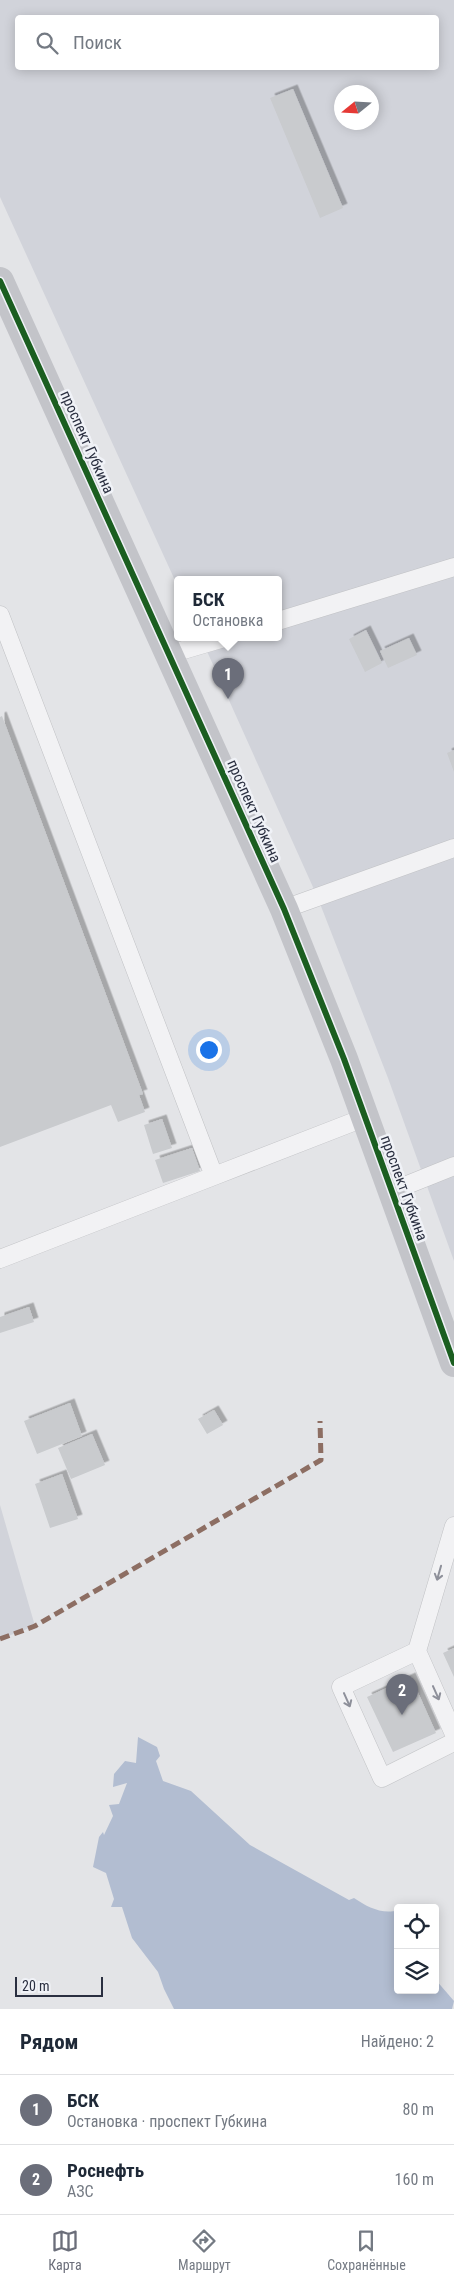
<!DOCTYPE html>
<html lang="ru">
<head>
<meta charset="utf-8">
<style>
	:root { --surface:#fff; --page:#f2f2f3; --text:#1f2937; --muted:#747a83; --line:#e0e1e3; --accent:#6b6e7a }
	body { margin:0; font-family:"Roboto Condensed",sans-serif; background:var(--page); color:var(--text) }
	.controls { position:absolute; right:15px; bottom:15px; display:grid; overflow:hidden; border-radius:5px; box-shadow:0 2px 12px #0003 }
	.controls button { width:45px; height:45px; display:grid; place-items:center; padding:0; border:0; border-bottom:1px solid var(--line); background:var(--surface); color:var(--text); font:25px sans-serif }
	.compass { position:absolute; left:334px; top:85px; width:45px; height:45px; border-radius:50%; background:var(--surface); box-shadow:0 2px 12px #0003; rotate:252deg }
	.scale { position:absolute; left:15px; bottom:12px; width:88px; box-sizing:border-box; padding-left:5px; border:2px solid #2a2f40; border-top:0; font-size:14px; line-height:18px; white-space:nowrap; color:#2a2f40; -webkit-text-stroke:4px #f0f2f7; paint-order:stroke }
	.you { position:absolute; left:208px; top:1049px; width:18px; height:18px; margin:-12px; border:4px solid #fff; border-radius:50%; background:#1a73e8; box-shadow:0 0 0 8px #1a73e833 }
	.badge { display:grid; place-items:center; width:32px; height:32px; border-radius:50%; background:var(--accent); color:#fff; font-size:16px; font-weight:700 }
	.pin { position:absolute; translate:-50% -41px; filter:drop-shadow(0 1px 2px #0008) }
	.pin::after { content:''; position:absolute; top:26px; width:18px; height:15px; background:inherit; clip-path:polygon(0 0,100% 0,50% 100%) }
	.popup { position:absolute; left:174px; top:576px; width:108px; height:65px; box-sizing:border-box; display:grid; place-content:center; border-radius:5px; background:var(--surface); filter:drop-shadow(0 1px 4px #0005); font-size:16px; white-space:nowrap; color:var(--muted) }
	.popup b { font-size:19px; color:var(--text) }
	.popup::after { content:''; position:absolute; left:50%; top:100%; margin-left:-10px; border:10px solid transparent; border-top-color:var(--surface) }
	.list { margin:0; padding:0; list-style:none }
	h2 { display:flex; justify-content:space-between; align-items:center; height:65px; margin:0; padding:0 20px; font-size:21px }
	h2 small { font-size:16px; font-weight:400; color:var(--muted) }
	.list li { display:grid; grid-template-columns:32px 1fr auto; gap:15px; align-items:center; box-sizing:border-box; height:70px; padding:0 20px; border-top:1px solid var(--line) }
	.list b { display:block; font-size:19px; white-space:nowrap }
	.list p { margin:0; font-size:16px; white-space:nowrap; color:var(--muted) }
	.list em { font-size:16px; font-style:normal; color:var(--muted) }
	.icon { flex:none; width:28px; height:28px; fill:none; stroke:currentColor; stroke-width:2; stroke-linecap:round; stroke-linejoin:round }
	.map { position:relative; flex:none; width:454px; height:2009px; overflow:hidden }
	.search { position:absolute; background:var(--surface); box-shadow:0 2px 12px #0003; left:15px; right:15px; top:15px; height:55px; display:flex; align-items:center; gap:12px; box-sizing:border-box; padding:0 18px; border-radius:5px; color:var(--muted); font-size:19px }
	.sheet { height:205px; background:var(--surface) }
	nav { display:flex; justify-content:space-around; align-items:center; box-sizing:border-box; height:70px; border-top:1px solid var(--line); background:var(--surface); font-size:14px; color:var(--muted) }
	nav a { display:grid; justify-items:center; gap:2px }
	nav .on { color:var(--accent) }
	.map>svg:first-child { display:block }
	.built { fill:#d1d3da; fill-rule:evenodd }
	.water { fill:#b2bdd1 }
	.building { fill:#c9cbce; filter:url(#shadow) }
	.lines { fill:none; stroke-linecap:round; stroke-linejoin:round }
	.lane-casing { stroke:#c1c2c5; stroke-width:19 }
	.lane { stroke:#f2f2f4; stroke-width:18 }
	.secondary { stroke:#c3c4c9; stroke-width:28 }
	.quiet { stroke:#8d6e63; stroke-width:5; stroke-dasharray:10 5; stroke-linecap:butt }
	.cycleway-casing { stroke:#f0f2f7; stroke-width:9 }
	.cycleway { stroke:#1b5e20; stroke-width:6 }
	.oneway { stroke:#8e909a }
	.labels { text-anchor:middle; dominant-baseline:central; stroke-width:5; stroke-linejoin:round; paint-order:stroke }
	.street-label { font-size:15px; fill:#2a2f40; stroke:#f0f2f7 }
</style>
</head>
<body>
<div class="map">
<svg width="454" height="2009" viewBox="0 0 454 2009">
	<defs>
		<filter id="shadow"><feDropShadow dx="4.5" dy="-4.5" stdDeviation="0" flood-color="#0004"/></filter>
	</defs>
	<rect width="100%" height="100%" fill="#e3e4e7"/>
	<path class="built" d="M0 0H454V1261L388 1078 317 896 201 638H278V580H178V587L0 197ZM18 18H436V68H18ZM342 92H372V122H342Z
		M0 1505 35 1626 0 1639Z"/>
	<path class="water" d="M138 1737 157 1747 160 1756 156 1761 163 1781 191 1791 250 1845 349 1900 354 1898C367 1907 383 1915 398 1910L396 1917H398V1990H435V1979L454 2001 452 2009H174L164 1989 158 1972 132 1938 122 1907H111L114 1899 106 1873 93 1867 99 1837 103 1832 104 1835 113 1816 109 1805 119 1804 127 1783 113 1787 114 1774 125 1761 136 1763Z"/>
	<path class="building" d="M293 89 343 208 320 218 270 98Z
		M366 630 382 663 365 672 349 639Z
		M409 638 417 655 388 668 380 651Z
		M2 716 143 1094 139 1095 145 1112 118 1122 111 1105 0 1147V717Z
		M454 750V772L447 753Z
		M162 1119 172 1148 153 1154 144 1125Z
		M192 1148 200 1171 163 1183 155 1160Z
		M29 1307 34 1322 0 1333V1317Z
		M70 1403 82 1436 37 1454 24 1421Z
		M214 1410 223 1425 207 1434 198 1419Z
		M92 1434 105 1465 71 1479 58 1448Z
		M62 1474 78 1519 50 1528 35 1484Z
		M454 1648V1677L443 1653Z
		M411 1677 436 1733 393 1752 367 1697Z"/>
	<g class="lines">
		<defs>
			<path id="lane" d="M0 615 214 1176 0 1259
				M278 621 454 567
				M170 654 224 638
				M284 909 454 848
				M214 1176 366 1117
				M392 1191 454 1166
				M454 1526 417 1651 341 1687 382 1778 454 1742
				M417 1651 454 1734"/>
		</defs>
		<use href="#lane" class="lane-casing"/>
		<use href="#lane" class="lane"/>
		<path class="secondary" d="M0 281 284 909 344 1059 454 1363"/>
		<path class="quiet" d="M0 1639 35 1626 321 1460 320 1421"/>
		<defs>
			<path id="cycleway" d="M0 281 284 909 344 1059 454 1363"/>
		</defs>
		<use href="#cycleway" class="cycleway-casing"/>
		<use href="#cycleway" class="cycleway"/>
	</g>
	<defs><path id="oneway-shaft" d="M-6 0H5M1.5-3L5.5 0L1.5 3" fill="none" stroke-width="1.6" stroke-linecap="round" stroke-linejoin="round" transform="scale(1.25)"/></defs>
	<g class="oneway">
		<use href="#oneway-shaft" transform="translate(439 1573) rotate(106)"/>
		<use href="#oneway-shaft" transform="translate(436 1693) rotate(66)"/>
		<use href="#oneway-shaft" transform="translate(347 1700) rotate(66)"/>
	</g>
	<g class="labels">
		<g class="street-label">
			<text transform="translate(87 442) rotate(66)">проспект Губкина</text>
			<text transform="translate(254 811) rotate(66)">проспект Губкина</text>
			<text transform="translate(404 1188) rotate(70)">проспект Губкина</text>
		</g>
	</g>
</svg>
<div class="controls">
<button><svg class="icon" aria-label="locate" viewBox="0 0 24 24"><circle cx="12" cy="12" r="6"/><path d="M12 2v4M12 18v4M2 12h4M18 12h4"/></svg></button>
<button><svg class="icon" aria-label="layers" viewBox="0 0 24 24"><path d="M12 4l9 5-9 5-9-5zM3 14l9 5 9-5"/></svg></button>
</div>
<svg class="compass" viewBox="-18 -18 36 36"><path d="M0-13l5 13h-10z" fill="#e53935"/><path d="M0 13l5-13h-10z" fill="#747a83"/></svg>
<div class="scale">20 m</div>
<div class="you"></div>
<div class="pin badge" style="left:228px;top:699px">1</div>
<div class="popup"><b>БСК</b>Остановка</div>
<div class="pin badge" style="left:402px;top:1715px">2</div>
<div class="search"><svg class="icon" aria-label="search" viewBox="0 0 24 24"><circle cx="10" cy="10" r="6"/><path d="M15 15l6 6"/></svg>Поиск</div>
</div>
<section class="sheet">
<h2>Рядом<small>Найдено: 2</small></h2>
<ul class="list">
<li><span class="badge">1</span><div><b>БСК</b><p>Остановка · проспект Губкина</p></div><em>80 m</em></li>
<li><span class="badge">2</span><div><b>Роснефть</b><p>АЗС</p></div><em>160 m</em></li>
</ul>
</section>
<nav>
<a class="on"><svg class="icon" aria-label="map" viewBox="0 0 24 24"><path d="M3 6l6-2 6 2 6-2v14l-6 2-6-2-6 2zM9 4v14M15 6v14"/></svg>Карта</a>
<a><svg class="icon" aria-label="directions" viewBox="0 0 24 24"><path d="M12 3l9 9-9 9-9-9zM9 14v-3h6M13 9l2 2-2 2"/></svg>Маршрут</a>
<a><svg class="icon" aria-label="saved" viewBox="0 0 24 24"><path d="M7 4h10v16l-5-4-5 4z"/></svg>Сохранённые</a>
</nav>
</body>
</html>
